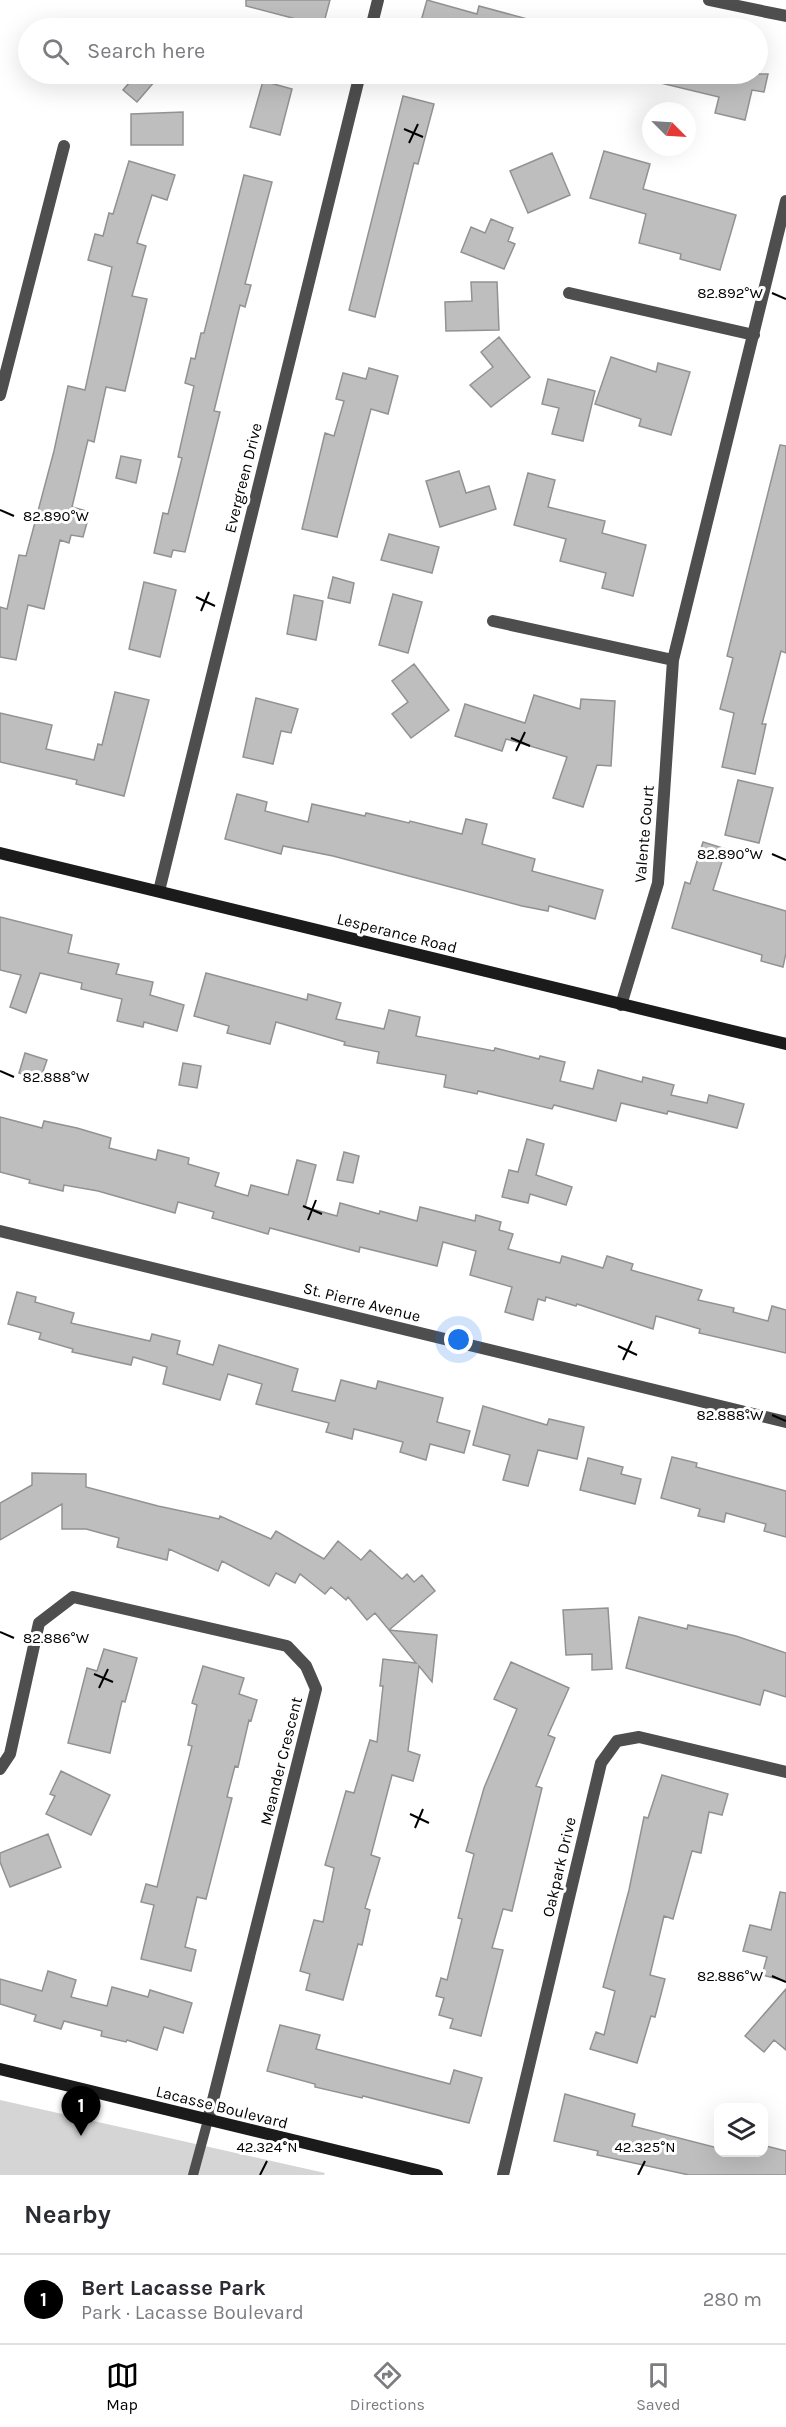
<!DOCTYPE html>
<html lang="en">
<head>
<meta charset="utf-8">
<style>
	:root { --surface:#fff; --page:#f7f7f7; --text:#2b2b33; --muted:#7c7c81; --line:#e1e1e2; --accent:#000 }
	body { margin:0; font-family:Karla,sans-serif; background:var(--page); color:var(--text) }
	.controls { position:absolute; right:18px; bottom:18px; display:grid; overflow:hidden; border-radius:12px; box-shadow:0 6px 24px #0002 }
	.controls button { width:54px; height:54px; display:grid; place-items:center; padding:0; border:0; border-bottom:2px solid var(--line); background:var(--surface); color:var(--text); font:30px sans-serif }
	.compass { position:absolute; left:642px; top:102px; width:54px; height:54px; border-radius:50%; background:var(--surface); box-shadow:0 6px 24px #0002; rotate:114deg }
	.you { position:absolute; left:459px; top:1340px; width:21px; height:21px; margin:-15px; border:4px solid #fff; border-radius:50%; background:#1a73e8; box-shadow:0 0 0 9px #1a73e833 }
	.badge { display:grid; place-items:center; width:39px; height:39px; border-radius:50%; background:var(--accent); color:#fff; font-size:20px; font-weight:700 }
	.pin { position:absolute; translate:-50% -50px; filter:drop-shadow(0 2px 3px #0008) }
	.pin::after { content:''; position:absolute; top:32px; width:21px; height:18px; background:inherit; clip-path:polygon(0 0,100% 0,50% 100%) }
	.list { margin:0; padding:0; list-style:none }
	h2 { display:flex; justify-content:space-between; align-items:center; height:78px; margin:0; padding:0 24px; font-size:26px }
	h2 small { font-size:20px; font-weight:400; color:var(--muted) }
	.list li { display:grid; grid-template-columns:39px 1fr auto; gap:18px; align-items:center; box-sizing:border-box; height:90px; padding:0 24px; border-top:2px solid var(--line) }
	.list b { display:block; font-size:22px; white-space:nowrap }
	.list p { margin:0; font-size:20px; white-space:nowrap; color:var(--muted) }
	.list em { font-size:20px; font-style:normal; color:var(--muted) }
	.icon { flex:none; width:33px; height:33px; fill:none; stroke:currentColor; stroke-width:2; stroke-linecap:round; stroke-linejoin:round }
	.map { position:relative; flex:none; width:786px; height:2175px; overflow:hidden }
	.search { position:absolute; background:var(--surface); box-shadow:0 6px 24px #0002; left:18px; right:18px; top:18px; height:66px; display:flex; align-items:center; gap:15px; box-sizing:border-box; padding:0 21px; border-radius:33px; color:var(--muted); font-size:22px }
	.sheet { height:168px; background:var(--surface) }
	nav { display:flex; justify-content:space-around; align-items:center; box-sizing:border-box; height:84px; border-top:2px solid var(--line); background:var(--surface); font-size:16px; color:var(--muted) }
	nav a { display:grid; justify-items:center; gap:3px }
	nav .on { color:var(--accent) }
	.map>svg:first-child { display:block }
	.green { fill:#d5d5d5 }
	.building { fill:#bebebe; stroke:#929292; stroke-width:1.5 }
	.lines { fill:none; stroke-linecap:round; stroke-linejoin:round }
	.lane { stroke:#4e4e4e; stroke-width:10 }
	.street { stroke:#4e4e4e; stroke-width:12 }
	.secondary { stroke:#1b1b1b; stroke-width:12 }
	.ticks { fill:none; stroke:#000; stroke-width:2 }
	.labels { text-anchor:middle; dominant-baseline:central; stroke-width:6; stroke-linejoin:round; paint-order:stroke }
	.street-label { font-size:16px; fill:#000; stroke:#fff }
	.ticks-label { font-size:15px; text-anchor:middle; fill:#000; stroke:#fff; stroke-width:6; stroke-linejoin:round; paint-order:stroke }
</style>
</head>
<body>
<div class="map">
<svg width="786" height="2175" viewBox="0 0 786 2175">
	<rect width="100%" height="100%" fill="#fff"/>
	<path class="green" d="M0 2100 325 2173 324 2175H0Z"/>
	<path class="building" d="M246 0H330L323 26 246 6Z
		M427 0 477 14 479 6 542 23V28H419Z
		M117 74H161L137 102 123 90 129 83Z
		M649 74H768L764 92 752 90 745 120 715 113 719 97 648 80Z
		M263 81 292 89 280 135 250 127Z
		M403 96 434 104 418 164 414 163 375 317 349 310Z
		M183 112V145H131V114Z
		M604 151 650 164 643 189 736 215 720 270 680 259 681 254 639 243 646 214 590 198Z
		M552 153 570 195 528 213 510 171Z
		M129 161 175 175 167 200 152 195 137 243 146 246 132 296 147 299 125 391 106 387 94 442 88 440 72 507 90 512 83 537 71 535 69 543 60 540 44 609 28 605 16 660 0 657V607L7 609 19 555 26 556 54 451 68 386 85 390 112 267 88 260 95 234 103 236 109 213 113 214Z
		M244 175 272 182 245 284 251 285 245 307 240 305 214 411 220 412 185 552 173 550 171 557 154 553 163 513 168 514 182 458 178 457 194 386 185 383 191 358 195 359 201 333H204Z
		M491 219 513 228 508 241 515 244 504 269 461 252 471 227 485 233Z
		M471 282H497L499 330 446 331 445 302 472 301Z
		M499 337 530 377 491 407 470 385 493 367 481 352Z
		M611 357 656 372 658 363 690 372 671 435 639 426 641 419 595 404Z
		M369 368 398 376 388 414 371 409 337 537 302 529 325 433 334 436 344 401 336 399 343 373 366 379Z
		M548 379 595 391 583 441 552 434 559 408 542 404Z
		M780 445 786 446V653L781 651 762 724H766L755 774 722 767 734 713 720 709 733 658 727 656Z
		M121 456 141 460 136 483 116 478Z
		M459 471 466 493 489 486 496 509 440 527 426 481Z
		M528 473 555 480 548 507 605 521 602 533 646 545 633 596 602 588 606 573 560 561 566 539 514 525Z
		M389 534 439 547 432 573 381 560Z
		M333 577 354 583 350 603 328 598Z
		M144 582 176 590 160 657 129 649Z
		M393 594 422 602 408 653 379 645Z
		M294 595 323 601 316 640 287 634Z
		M414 664 449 710 411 738 392 714 408 702 392 681Z
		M115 692 149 700 124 796 76 784 77 780 0 762V713L52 725 46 749 94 760 98 744 102 745Z
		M534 695 580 709 581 699 615 701 611 766 597 765 583 807 553 798 567 757 506 739 502 751 455 736 465 704 525 723Z
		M256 698 298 709 291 733 281 731 273 764 243 757Z
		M738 780 773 788 759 843 725 835Z
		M237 794 267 802 265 811 308 822 312 804 365 816 366 813 409 823 410 821 462 834 466 819 487 824 482 844 535 859 532 871 603 890 595 919 549 906 548 911 522 906 333 856 283 846 281 854 225 839Z
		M703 842 726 849 713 890 786 911V953L783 967 761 961 762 955 672 928 685 882 690 884Z
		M0 917 72 935 68 953 119 964 116 974 153 982 150 995 184 1005 177 1031 144 1022 143 1027 117 1021 122 999 81 989 82 983 40 973 26 1013 10 1007 21 975 0 970Z
		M206 973 307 1000 308 994 341 1003 336 1019 384 1029 389 1010 420 1017 416 1036 494 1051 495 1048 539 1059 540 1056 565 1062 560 1081 593 1089 598 1070 642 1082 643 1077 674 1085 671 1095 707 1103 709 1095 744 1104 737 1128 668 1111 667 1114 621 1103 616 1121 554 1105 552 1109 478 1091 477 1094 444 1087 446 1075 377 1063 379 1052 344 1045 345 1042 276 1022 270 1044 227 1033 229 1026 194 1016Z
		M25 1053 47 1060 40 1080 19 1073Z
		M183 1063 201 1066 197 1088 179 1085Z
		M0 1117 42 1128 44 1121 77 1128 111 1138 109 1148 156 1160 158 1150 189 1158 188 1164 219 1173 215 1186 248 1196 251 1185 288 1195 297 1160 316 1165 305 1207 337 1216 340 1203 379 1214 380 1211 417 1221 420 1207 475 1221 476 1215 501 1222 499 1230 513 1234 508 1249 560 1263 562 1256 603 1268 607 1256 633 1264 631 1270 702 1290 698 1300 734 1308 733 1312 768 1321 772 1306 786 1310V1353L699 1333 700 1329 656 1316 653 1329 577 1304 576 1306 546 1297 545 1301 538 1299 533 1320 505 1312 512 1287 470 1275 476 1251 443 1242 437 1266 360 1247 359 1252 270 1228 268 1234 212 1218 214 1212 178 1202 175 1213 98 1191 64 1185 63 1191 29 1183 30 1180 0 1172Z
		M527 1139 544 1144 536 1175 572 1187 566 1205 530 1194 528 1203 502 1197 509 1170 518 1172Z
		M344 1152 359 1156 353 1183 337 1180Z
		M17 1292 36 1297 35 1302 74 1313 71 1323 150 1341 152 1334 180 1341 177 1354 213 1365 219 1345 298 1369 292 1391 335 1401 341 1380 376 1389 378 1381 443 1398 437 1422 470 1431 464 1453 430 1444 426 1460 400 1452 403 1442 354 1429 352 1439 326 1432 329 1423 256 1404 262 1384 228 1374 220 1400 163 1384 167 1367 133 1357 131 1365 72 1352 73 1349 39 1339 41 1333 8 1324Z
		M483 1406 547 1425 549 1419 584 1427 577 1459 538 1450 528 1486 503 1480 510 1455 473 1445Z
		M672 1457 697 1463 696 1467 786 1491V1537L764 1531 766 1524 726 1513 724 1522 698 1516 700 1509 661 1498Z
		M588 1458 623 1467 621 1474 641 1479 635 1504 580 1490Z
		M32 1473 86 1474V1487L158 1506 219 1519 220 1516 271 1539 276 1531 324 1559 338 1541 361 1560 370 1550 402 1579 407 1574 414 1582 422 1575 435 1591 389 1630 375 1613 367 1620 348 1597 346 1600 331 1587 325 1594 300 1574 295 1583 276 1573 269 1586 222 1561 218 1571 169 1549 167 1560 117 1547 119 1538 86 1529H62V1504L0 1540V1503L32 1485Z
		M608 1608 612 1669 592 1670V1654L566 1655 563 1610Z
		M639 1617 687 1629 688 1625 736 1636 786 1653V1697L764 1690 760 1705 626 1668Z
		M389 1630 437 1635 432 1682 419 1666 408 1751 420 1755 413 1781 392 1775 371 1855 380 1858 365 1908 370 1910 362 1945 358 1944 343 2000 306 1990 310 1974 300 1971 314 1920 323 1922 334 1868 325 1865 346 1791 354 1793 370 1740 377 1742 383 1686H380L383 1659 416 1663Z
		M104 1649 137 1658 125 1702 122 1701 110 1753 68 1743 87 1668 97 1671Z
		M511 1662 569 1688 548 1735 555 1738 536 1786 542 1788 512 1911 503 1909 492 1948 503 1950 481 2036 450 2028 453 2019 439 2015 444 1998 436 1996 441 1978 447 1980 462 1919 458 1918 474 1854 466 1851 484 1788 517 1709 494 1699Z
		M203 1666 244 1678 239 1694 257 1700 251 1721 249 1720 238 1767 235 1766 227 1797 232 1798 206 1899 197 1897 185 1947 196 1950 191 1971 141 1959 154 1905 141 1902 146 1884 157 1887 192 1746 188 1745 197 1705 192 1703Z
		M61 1771 110 1795 91 1835 46 1814 55 1796 50 1794Z
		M662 1775 728 1794 722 1815 709 1812 701 1853 692 1851 673 1919 664 1916 650 1975 665 1979 655 2017 651 2016 637 2063 590 2049 596 2032 604 2035 615 1991 603 1987 629 1890 644 1817 648 1818Z
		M48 1834 61 1867 10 1887 0 1862V1853Z
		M780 1892 786 1893V1981L762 1975 767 1957 743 1951 750 1925 771 1930Z
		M48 1971 76 1980 71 1997 107 2006 112 1987 148 1997 150 1990 192 2003 183 2033 164 2027 157 2050 127 2040 126 2042 101 2036 102 2031 64 2021 61 2029 34 2021 36 2015 0 2004V1979L42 1991Z
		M786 1989V2050L774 2040 764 2052 745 2036Z
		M280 2025 320 2035 316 2049 450 2084 454 2070 482 2078 469 2123 363 2096 362 2098 315 2087V2084L267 2071Z
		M565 2094 635 2114 632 2126 718 2148V2152H765L766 2146 786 2151V2175H689L597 2155 598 2151 554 2141Z"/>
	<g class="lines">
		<path class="lane" d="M193 2175 208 2120"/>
		<path class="street" d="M709 0 786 16
			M371 28 378 0
			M569 293 754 335
			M0 395 64 146
			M493 621 673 660
			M159 891 360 74
			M621 1005 658 883 673 660 786 201
			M0 1231 786 1422
			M0 1769 10 1754 39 1623 73 1597 287 1646 306 1666 316 1689 208 2120
			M503 2175 601 1763 617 1741 639 1737 786 1772"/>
		<path class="secondary" d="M0 853 786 1044
			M0 2069 437 2175"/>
	</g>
	<path class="ticks" d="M404 129 423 137M409 143 418 124M772 293 786 299M0 510 14 516M196 597 215 606M201 611 209 592M511 738 530 746M516 751 525 732M772 854 786 860M0 1071 14 1077M303 1206 322 1214M308 1220 316 1200M618 1346 637 1355M623 1360 632 1341M772 1415 786 1421M0 1632 14 1638M94 1674 113 1682M99 1688 108 1669M410 1814 429 1823M415 1828 423 1809M772 1976 786 1982M260 2175 267 2161M638 2175 645 2161"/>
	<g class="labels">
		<g class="street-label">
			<text transform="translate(243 478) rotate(-76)">Evergreen Drive</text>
			<text transform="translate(644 834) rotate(-85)">Valente Court</text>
			<text transform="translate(397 933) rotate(14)">Lesperance Road</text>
			<text transform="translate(362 1302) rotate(14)">St. Pierre Avenue</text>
			<text transform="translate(281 1761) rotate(-76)">Meander Crescent</text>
			<text transform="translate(559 1867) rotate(-77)">Oakpark Drive</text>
			<text transform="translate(222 2107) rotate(14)">Lacasse Boulevard</text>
		</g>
	</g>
	<g class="ticks-label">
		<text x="730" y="298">82.892°W</text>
		<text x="56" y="521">82.890°W</text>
		<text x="730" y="859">82.890°W</text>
		<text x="56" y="1082">82.888°W</text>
		<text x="730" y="1420">82.888°W</text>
		<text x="56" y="1643">82.886°W</text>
		<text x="730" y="1981">82.886°W</text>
		<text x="267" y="2152">42.324°N</text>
		<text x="645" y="2152">42.325°N</text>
	</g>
</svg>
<div class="controls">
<button><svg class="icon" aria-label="layers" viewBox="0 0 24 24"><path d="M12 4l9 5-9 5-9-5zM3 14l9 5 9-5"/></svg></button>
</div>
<svg class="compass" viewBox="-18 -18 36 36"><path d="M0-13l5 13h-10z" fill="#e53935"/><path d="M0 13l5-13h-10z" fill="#7c7c81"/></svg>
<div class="you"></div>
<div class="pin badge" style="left:81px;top:2136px">1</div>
<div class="search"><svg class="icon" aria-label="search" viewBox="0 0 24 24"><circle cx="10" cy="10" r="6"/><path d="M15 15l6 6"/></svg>Search here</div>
</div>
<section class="sheet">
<h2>Nearby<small></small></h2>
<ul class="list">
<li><span class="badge">1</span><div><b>Bert Lacasse Park</b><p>Park · Lacasse Boulevard</p></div><em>280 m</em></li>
</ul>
</section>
<nav>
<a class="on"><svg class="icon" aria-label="map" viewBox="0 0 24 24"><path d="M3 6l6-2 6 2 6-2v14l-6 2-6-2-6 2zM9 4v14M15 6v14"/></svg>Map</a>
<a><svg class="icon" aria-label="directions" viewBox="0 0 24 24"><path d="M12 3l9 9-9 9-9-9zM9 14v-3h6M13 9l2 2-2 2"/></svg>Directions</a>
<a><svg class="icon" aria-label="saved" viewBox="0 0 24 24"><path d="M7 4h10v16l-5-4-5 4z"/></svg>Saved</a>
</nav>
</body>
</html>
